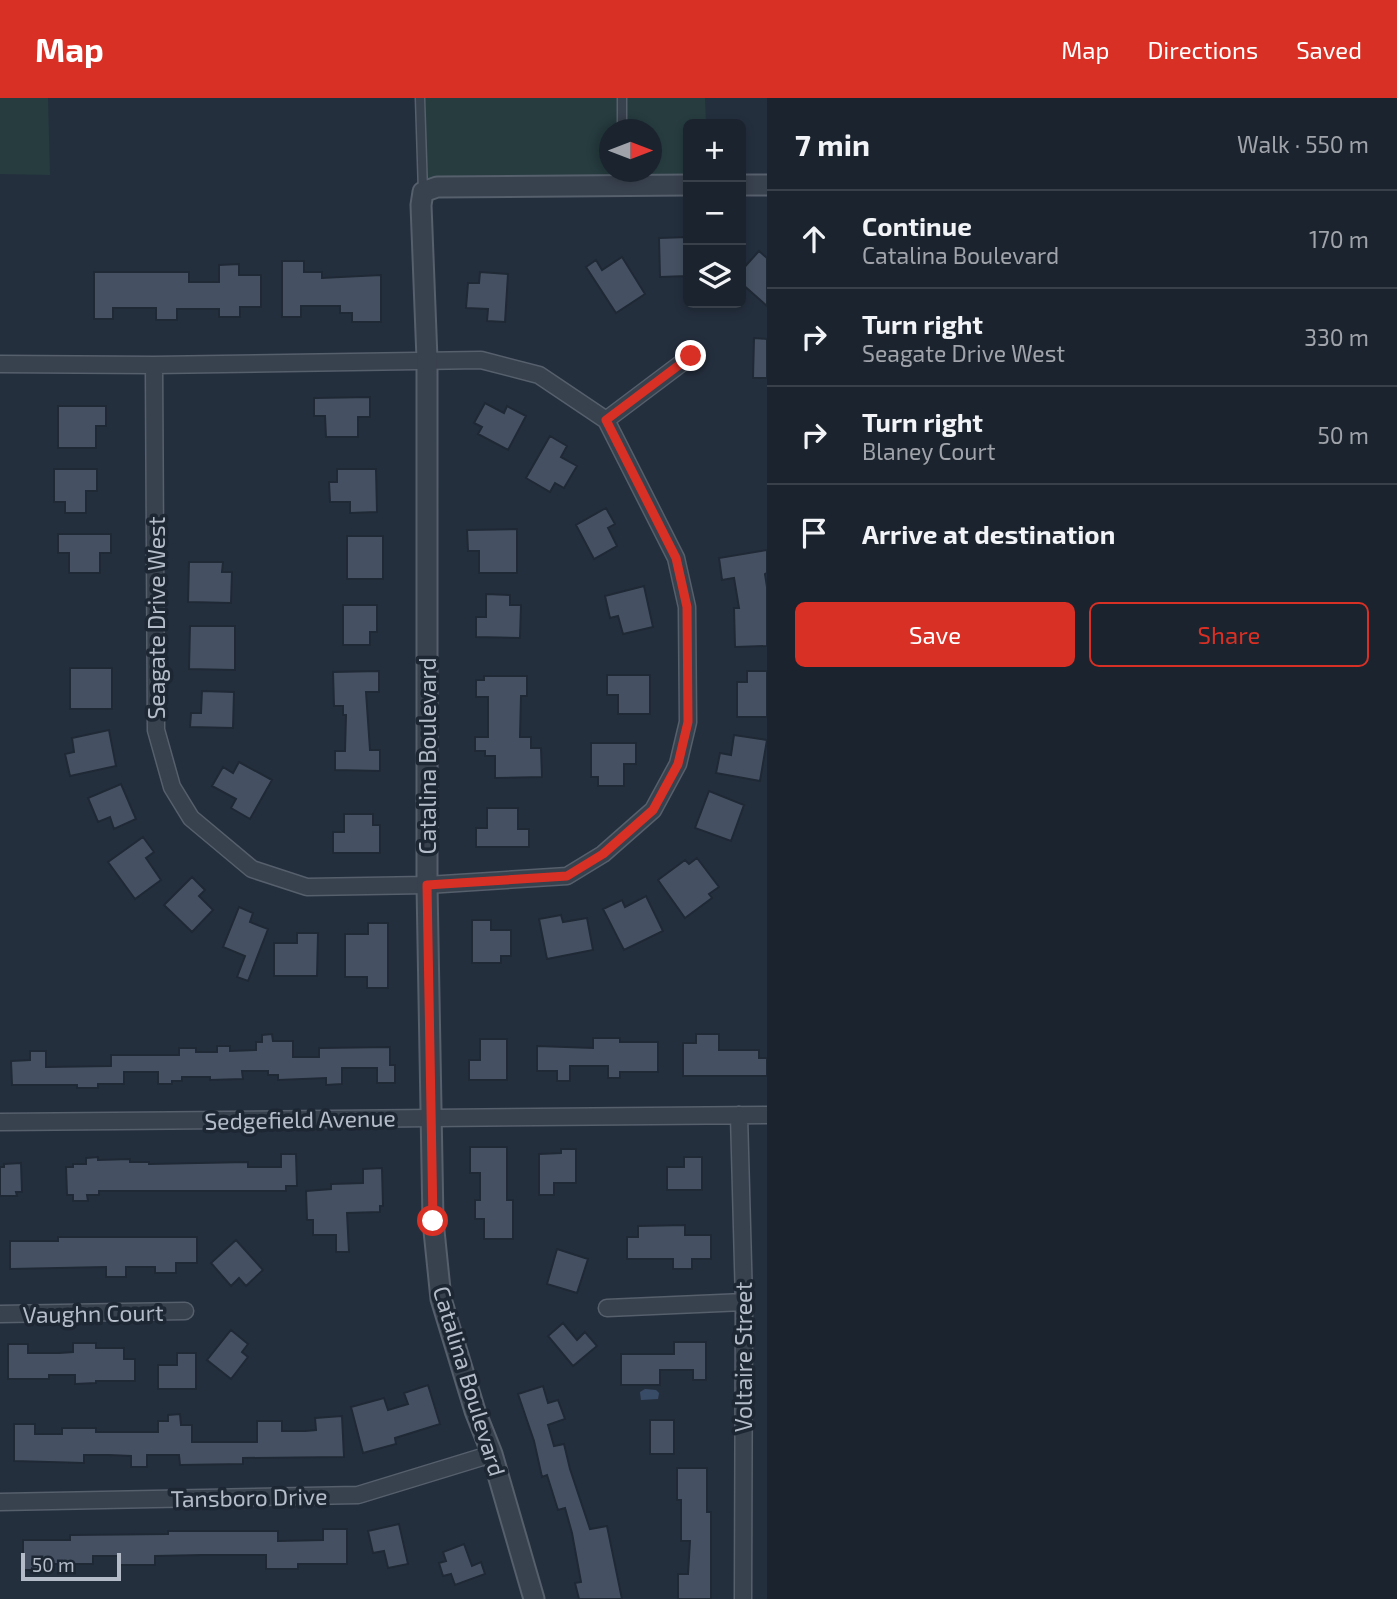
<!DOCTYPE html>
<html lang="en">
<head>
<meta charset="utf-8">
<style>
	:root { --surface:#1b232e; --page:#242b36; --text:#f1f3f6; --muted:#a0a4aa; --line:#39404a; --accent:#d93025 }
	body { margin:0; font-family:"Exo 2",sans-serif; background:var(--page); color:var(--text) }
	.controls { position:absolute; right:21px; top:21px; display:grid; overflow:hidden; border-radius:10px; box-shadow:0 4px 10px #0003 }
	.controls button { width:63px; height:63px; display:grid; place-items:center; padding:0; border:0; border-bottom:2px solid var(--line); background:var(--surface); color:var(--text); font:35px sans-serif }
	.compass { position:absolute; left:599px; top:21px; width:63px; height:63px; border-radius:50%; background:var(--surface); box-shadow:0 4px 10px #0003; rotate:90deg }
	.scale { position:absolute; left:21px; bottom:18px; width:100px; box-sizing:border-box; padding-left:7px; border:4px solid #b4bcc9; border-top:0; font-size:19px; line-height:24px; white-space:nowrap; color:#b4bcc9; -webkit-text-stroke:5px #1d2633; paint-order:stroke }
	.stop { position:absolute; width:21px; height:21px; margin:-16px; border:5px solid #d93025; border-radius:50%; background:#fff }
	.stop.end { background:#d93025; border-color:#fff; box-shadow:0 2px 7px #0008 }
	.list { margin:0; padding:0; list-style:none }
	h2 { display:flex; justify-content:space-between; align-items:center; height:91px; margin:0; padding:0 28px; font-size:30px }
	h2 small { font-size:23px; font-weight:400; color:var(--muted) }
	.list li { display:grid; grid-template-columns:46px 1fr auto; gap:21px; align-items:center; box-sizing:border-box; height:98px; padding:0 28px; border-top:2px solid var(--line) }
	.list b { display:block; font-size:26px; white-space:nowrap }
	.list p { margin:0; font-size:23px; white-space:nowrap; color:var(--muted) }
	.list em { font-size:23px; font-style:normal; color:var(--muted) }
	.actions { display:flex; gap:14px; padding:21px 28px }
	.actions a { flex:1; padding:16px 0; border:2px solid var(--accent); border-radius:10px; text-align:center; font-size:24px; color:var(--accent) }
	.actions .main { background:var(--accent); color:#fff }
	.icon { flex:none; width:38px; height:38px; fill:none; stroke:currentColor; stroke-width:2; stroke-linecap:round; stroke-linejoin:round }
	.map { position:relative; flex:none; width:767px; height:1501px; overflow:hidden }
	header { display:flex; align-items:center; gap:42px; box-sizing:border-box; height:98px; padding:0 35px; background:var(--accent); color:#fff }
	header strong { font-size:33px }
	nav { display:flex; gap:38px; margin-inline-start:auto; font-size:24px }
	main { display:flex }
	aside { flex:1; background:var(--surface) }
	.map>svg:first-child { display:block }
	.green { fill:#263c3f; fill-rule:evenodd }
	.water { fill:#394c67 }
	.building { fill:#455162; stroke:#1f2835; stroke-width:2 }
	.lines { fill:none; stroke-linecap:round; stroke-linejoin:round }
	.service-casing { stroke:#565f6c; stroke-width:11 }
	.minor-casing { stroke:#565f6c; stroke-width:19 }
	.tertiary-casing { stroke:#565f6c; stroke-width:23 }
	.service { stroke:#38414e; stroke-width:8 }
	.minor { stroke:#38414e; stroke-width:16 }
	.tertiary { stroke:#38414e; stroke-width:19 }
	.route { stroke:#d93025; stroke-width:9 }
	.labels { text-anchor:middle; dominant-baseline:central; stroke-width:7; stroke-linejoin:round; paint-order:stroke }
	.street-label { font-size:23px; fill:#b4bcc9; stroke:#1d2633 }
</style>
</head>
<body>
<header>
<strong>Map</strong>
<nav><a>Map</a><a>Directions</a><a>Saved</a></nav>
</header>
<main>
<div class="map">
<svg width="767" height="1501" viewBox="0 0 767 1501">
	<rect width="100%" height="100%" fill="#242f3e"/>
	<path class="green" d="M0 0H48L50 77 0 76Z
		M417 0H705L706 26H688V81L417 84ZM610 32H652V74H610Z"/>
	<path class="water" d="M645 1291 656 1292 659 1295 658 1301 641 1302 640 1294Z"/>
	<path class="building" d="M688 139V178L660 179 659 140Z
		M759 153 767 160V208L741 185V173Z
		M622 159 645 196 616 215 586 169 596 162 602 172Z
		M282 163H304V174H322V180L381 177V224H352V215H340V208H301V219H282Z
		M239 166V177H261V209H240V219H219V211H177V222H156V210H113V221H94V174H189V184H219V167Z
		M480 174 508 176 505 224 487 223 488 211 466 210 468 185H479Z
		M754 240 767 241V280H753Z
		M370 299V319H358V339H326L325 318H314V300Z
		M485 305 504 315 507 308 526 318 508 352 478 336 482 329 474 325Z
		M58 308H106V328H96V350H58Z
		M550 338 567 348 561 359 577 368 564 390 555 385 550 394 526 380Z
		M54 371H97V393H86V415H65V404H54Z
		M337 371H376L377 414 350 415V404H330L329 384H337Z
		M606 410 615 426 608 430 617 448 594 461 576 427Z
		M517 431V475H479V453H468L467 432Z
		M58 436H111V455H100V475H69V455H58Z
		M347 438H383V481H347Z
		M767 452V475L765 476 767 489V548L735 549 734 510H739L734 480 722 482 719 460Z
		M189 464H223L222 474H232L231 505 188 504Z
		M644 488 653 529 623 536 618 518 610 520 605 498Z
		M486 496 510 497V507H521L520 540 476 539V519H486Z
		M343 507H377V534H370V547H343Z
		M190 528H235V572L189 571Z
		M70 570H112V611H70Z
		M379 573V594H366L370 652H380V673L335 672V653H345L346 617H343V608H334L333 574Z
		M747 573H767V619H737V584H747Z
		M607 577H650V616H618V597H607Z
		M484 578H527V598H521L520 639H531V650H541L542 679 495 680V658H485V653H475V639H488V599H476V582H484Z
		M202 593 234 594 233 630 190 629 191 615H201Z
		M109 632 116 668 70 678 65 656 74 654 72 640Z
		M734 637 767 642 760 683 716 675 720 655 731 657Z
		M591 645H636V666H624V688H598V679H591Z
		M239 664 272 682 250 721 231 710 236 701 212 688 223 669 233 675Z
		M121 686 136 721 114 731 110 719 98 724 88 700Z
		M709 693 744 707 731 743 695 730Z
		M487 710H518V731H529V749H476V730H487Z
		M344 716H373V727H380V755H333V734H344Z
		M143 739 154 754 146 760 161 782 135 801 108 764Z
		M697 760 719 789 709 796 712 800 685 820 658 782 685 762 689 766Z
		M192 779 205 792 199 798 213 812 192 834 164 807Z
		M646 798 663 833 624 852 603 811 622 802 625 809Z
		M239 809 253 815 250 824 268 831 248 883 237 879 245 858 223 849Z
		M561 817 563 824 587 820 593 852 547 861 539 821Z
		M472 822H491V832H511V858H501V865H472Z
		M368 825H388V890H367V879H345V836H368Z
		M297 835H318L317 878H274V845H297Z
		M272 936 273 943H293V959H319V950L390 949V967H395V985H377V970H342V986L326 987V980L278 982V977H268V973H242L243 981 210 982V979H182V983H172V986H158V974H124V986H98V990H77V987H12L11 963 30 962V953H46V969L111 968V957H179V950H196V954H217V948H230V953L256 952V944H262V937Z
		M696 936H719V952H759V960H767V978H683V945H696Z
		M593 940H620V944H658V974H620V980H608V968H570V983H557V973H537V948L593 950Z
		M480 941H507V982H469V962H480Z
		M470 1049H507V1102H513V1141H484V1121H475V1102H480V1075H470Z
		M561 1051H576V1085H554V1097H539V1056L561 1055Z
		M281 1056H296L297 1088H286V1093H99V1097H87L88 1103H73V1097H67L66 1069H73V1066H86V1060L98 1059V1062L130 1061V1064H149V1066L248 1064V1069H281Z
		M684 1059H702V1092H667V1069H684Z
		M21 1065 22 1094H16L17 1098H0V1069H4V1066Z
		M382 1070 383 1108H380V1114L347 1115 349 1154H336V1137H313V1122H307L306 1093 331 1091V1086L363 1085V1071Z
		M685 1127V1137H711V1161H692V1171H673V1161H627V1139H638V1128Z
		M58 1139H197V1165H176V1175H155V1169H126V1179H106V1169L10 1171V1143H58Z
		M236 1142 263 1172 246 1188 239 1180 231 1188 211 1165Z
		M557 1151 588 1161 577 1195 547 1186Z
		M563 1225 577 1242 585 1234 597 1248 573 1268 548 1238Z
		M231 1232 248 1246 242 1254 248 1259 231 1281 207 1262Z
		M674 1244H706V1282H693V1272H660V1287H621V1256H674Z
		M73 1245H96V1250H124V1261H135V1283H96V1285L75 1286V1277H49V1281H8V1246H28V1255H59L73 1254Z
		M177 1255H196V1291H158V1267H177Z
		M428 1287 440 1326 395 1340 396 1346 363 1355 351 1309 384 1300 388 1312 408 1306 404 1295Z
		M543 1288 548 1305 558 1302 565 1321 548 1327 554 1348 564 1346 570 1371 590 1431 607 1428 622 1501H579L575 1485 581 1484 572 1435 565 1410 558 1412 547 1377 542 1379 534 1343 518 1296Z
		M180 1316 181 1327H192V1344H257V1323H282V1333H305L316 1332 315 1320 342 1318 344 1359 243 1360V1366L180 1367 179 1357H147V1369H131V1358L109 1357H84V1365L14 1363V1326H35V1336H62V1330H96V1334H158V1323H168V1317Z
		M650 1322H674V1356H650Z
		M677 1370H707V1414H711V1501H678V1476H688L690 1443H681V1402H677Z
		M399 1426 408 1466 388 1470 384 1453 373 1455 368 1433Z
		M323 1431H347V1466H298V1471H266V1457H202L155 1458V1467H118V1458H93V1466H54V1472H23V1442H70V1437L168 1436V1433H278V1443L323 1442Z
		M464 1446 472 1468 481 1464 485 1476 455 1487 451 1476 443 1478 439 1465 446 1463 443 1454Z"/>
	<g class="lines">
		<defs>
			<path id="service" d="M420 0 423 94
				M622 0V32
				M623 74V88"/>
			<path id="minor" d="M0 266 154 267 481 262 539 277 606 322 676 460 687 509 688 624 678 666 653 712 603 756 567 778 427 787 307 789 252 771 191 720 172 689 156 632 154 267
				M606 322 691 258
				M739 1017 744 1204 743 1501
				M0 1024 767 1017
				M607 1210 744 1204
				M0 1216 185 1213
				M0 1404 358 1397 492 1356"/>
			<path id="tertiary" d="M741 87H767
				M534 1501 492 1356 475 1313 441 1201 433 1123 427 787V261L421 107 423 94 437 89 688 87"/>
		</defs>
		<use href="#service" class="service-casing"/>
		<use href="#minor" class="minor-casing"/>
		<use href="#tertiary" class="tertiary-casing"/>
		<use href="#service" class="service"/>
		<use href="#minor" class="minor"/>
		<use href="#tertiary" class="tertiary"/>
	</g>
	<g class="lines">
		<path class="route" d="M433 1123 427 787 567 778 603 756 653 712 678 666 688 624 687 509 676 460 606 322 691 258"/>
	</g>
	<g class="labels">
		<g class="street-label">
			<text transform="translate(156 520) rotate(-90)">Seagate Drive West</text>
			<text transform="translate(427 658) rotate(-90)">Catalina Boulevard</text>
			<text transform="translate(300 1021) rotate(-1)">Sedgefield Avenue</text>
			<text transform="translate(93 1215) rotate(-1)">Vaughn Court</text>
			<text transform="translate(743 1259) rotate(-90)">Voltaire Street</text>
			<text transform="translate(470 1283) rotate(73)">Catalina Boulevard</text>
			<text transform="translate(249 1399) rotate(-1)">Tansboro Drive</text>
		</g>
	</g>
</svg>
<div class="controls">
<button>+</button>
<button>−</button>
<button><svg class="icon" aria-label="layers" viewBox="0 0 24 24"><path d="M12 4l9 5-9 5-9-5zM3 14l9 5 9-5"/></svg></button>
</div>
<svg class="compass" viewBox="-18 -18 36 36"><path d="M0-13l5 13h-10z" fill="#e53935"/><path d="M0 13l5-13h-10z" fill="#a0a4aa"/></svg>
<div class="scale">50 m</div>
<div class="stop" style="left:433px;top:1123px"></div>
<div class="stop end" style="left:691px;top:258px"></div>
</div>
<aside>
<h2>7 min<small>Walk · 550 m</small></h2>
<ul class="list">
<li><svg class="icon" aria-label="ahead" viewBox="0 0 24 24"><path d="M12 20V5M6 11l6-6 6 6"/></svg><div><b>Continue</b><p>Catalina Boulevard</p></div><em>170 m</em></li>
<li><svg class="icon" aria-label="right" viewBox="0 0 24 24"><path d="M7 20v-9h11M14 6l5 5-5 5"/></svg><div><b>Turn right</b><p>Seagate Drive West</p></div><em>330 m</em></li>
<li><svg class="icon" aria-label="right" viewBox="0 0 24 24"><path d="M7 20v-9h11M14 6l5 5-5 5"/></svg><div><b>Turn right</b><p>Blaney Court</p></div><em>50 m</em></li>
<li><svg class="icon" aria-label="arrive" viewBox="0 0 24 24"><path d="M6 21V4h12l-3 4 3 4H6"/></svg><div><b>Arrive at destination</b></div></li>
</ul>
<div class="actions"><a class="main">Save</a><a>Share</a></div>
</aside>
</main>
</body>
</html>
